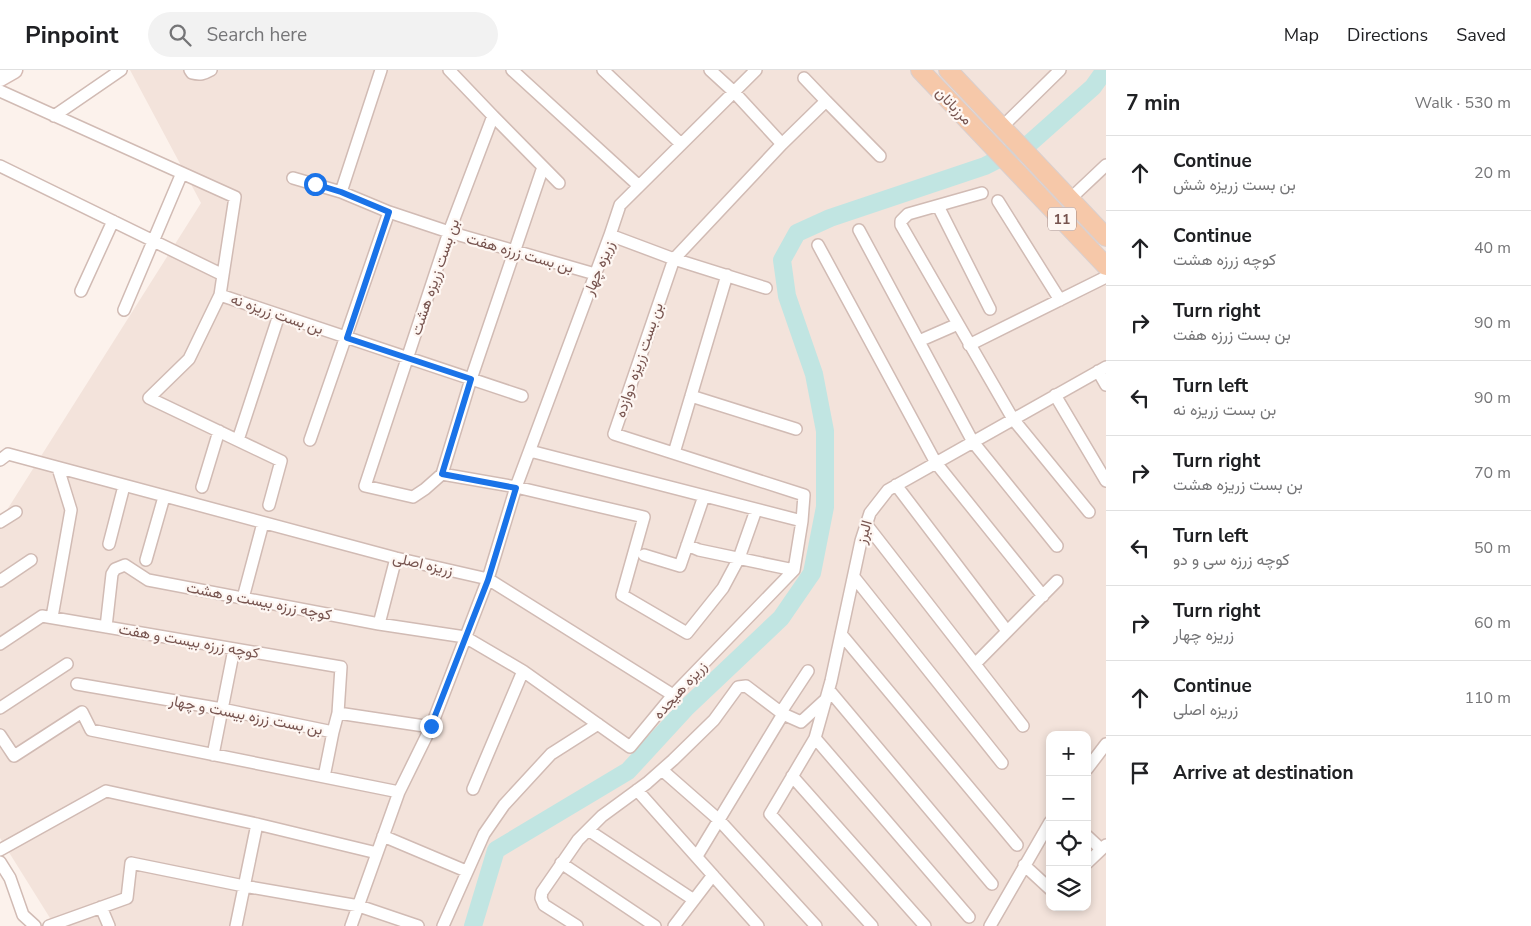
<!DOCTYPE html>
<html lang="en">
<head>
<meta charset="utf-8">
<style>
	:root { --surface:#fff; --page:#f2f2f2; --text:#202124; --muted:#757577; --line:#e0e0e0 }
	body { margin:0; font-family:"Nunito Sans",Vazirmatn,sans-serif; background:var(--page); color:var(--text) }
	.controls { position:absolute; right:15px; bottom:15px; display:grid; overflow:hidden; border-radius:10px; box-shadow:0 2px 8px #0003 }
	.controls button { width:45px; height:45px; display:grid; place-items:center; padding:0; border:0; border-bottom:1px solid var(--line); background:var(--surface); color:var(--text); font:25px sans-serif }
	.stop { position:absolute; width:15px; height:15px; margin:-11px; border:4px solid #1a73e8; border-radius:50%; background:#fff }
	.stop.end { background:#1a73e8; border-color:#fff; box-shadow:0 1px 5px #0008 }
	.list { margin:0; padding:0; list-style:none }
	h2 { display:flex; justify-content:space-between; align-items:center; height:65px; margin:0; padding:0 20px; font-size:21px }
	h2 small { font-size:16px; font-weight:400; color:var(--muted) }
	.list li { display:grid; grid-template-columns:32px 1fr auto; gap:15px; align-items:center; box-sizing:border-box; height:75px; padding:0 20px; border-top:1px solid var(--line) }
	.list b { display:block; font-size:19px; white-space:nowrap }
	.list p { margin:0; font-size:16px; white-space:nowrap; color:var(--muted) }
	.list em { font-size:16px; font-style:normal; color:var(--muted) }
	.icon { flex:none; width:28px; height:28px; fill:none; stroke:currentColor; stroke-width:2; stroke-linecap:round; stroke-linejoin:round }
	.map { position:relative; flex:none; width:1106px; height:856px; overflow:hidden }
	header { display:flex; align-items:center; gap:30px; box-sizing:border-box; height:70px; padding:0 25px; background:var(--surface); border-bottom:1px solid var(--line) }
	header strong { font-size:24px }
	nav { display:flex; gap:28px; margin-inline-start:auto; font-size:18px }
	.search { width:350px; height:45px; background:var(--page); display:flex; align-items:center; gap:12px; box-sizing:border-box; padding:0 18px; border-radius:28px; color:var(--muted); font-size:19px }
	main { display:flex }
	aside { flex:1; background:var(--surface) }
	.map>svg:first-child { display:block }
	.residential { fill:#f3e3db; fill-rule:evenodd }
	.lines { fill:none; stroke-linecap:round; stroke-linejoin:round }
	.river { stroke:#c1e5e2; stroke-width:18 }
	.street-casing { stroke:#d1bbb4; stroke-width:14 }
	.secondary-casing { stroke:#d6bbb4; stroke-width:19 }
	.primary-casing { stroke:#d9cfce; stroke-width:20 }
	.street { stroke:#fff; stroke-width:11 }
	.secondary { stroke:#fff; stroke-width:16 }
	.primary { stroke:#f6c8a9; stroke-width:18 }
	.route { stroke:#1a73e8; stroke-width:6 }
	.labels { text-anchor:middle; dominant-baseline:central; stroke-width:4.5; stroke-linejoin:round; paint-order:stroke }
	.shield { fill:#fef7f3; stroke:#a08580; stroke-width:1 }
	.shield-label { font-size:14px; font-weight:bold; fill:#77544f }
	.street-label { font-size:15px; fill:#77544f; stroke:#fef7f3 }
</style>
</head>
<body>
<header>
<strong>Pinpoint</strong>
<div class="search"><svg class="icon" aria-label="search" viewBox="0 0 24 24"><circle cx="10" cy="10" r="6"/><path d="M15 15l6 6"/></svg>Search here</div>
<nav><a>Map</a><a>Directions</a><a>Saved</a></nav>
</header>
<main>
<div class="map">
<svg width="1106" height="856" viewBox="0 0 1106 856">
	<rect width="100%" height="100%" fill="#fcf2ec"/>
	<path class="residential" d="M130 0H1106V856H55L0 768V451L201 133ZM1050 665H1087V837H1050Z"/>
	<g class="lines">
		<path class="river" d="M473 856 496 780 628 701 687 637 781 548 812 503 825 437V361L814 304 787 226 782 190 797 163 830 148 985 96 1030 73 1093 17 1105 0"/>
		<defs>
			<path id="street" d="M190 0 192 3C200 5 204 4 211 0
				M449 0 493 46
				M512 0 639 116
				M603 0 681 74
				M804 8 826 31
				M0 21 235 127 223 205
				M54 46 121 0
				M1002 57 1060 0
				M782 74 826 31 880 86
				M0 96 223 205 220 225
				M543 97 471 309 442 404 425 419 413 427 365 416 449 162 493 46 559 113
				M293 108 341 122 381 0
				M341 122 389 142
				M982 123 908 144 901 151V155L1013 349 1089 442
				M1070 129 1106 95
				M998 131 1060 230
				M938 136 990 239
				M859 160 973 372 1057 476
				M610 165 620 135 756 0
				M818 175 936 393 1043 526
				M766 218 674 189 614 364 804 425 802 451 794 500
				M81 221 113 151
				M124 240 182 103
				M919 271 958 254
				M969 275 1106 207
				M1098 301 1106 315
				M1055 325 1106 411
				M691 326 796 359
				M238 370 279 245
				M310 370 389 142 449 162 595 204
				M530 381 802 451
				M674 383 727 205
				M0 390 8 384 396 488 488 509 431 657 399 722 351 856
				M442 404 516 417 644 447 622 525 687 563 723 518 739 488 756 440
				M896 415 1007 561
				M202 417 219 361
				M269 435 281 391 149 328 189 289 220 225 522 326
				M0 452 16 442
				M866 454 1023 656
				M109 474 124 416
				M644 485 680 496 704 426
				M146 490 164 427
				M854 507 1002 693
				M0 511 31 490
				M243 528 263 453
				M52 547 71 440 58 398
				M379 554 396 488
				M106 557 112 504 115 499 125 495 148 510 379 554 465 567 523 601 630 677 673 625 794 500 699 480 687 475
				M841 564 1017 775
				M0 574 42 546 341 597 338 643
				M975 594 1057 511
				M77 614 222 639 333 662 338 643 431 657
				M829 620 992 814
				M673 625 488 509 516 417 610 165 674 189 782 74 734 22 710 0
				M0 638 67 594
				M781 642 808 601
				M0 665 14 686 82 642 91 660 399 722
				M815 668 969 847
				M213 685 234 579
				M1087 699 1106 674
				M662 700 719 750 816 856
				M792 706 925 856
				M324 707 333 662
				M473 719 523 601
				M637 720 758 856
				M588 760 694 830
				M383 766 466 801
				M1087 766 1101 779
				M0 780 106 721 257 754
				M697 786 783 644
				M0 792 10 808 23 845 35 856
				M561 793 655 856
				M1087 793 1106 775
				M1024 795 1050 819
				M101 837 109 856
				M49 856 127 828 131 793 244 816 359 836 418 856
				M236 856 257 754 377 783
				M443 856 484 764 504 735 551 684 598 654
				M577 856 544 835 541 828 542 822 578 770 602 746 647 713 673 690 714 650 738 617 746 616 783 644 801 652 825 630
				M674 856 713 805
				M872 856 770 744 815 668 831 611 861 471 870 443 888 420 1106 297
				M990 856 1050 752"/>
			<path id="secondary" d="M0 8 14 0"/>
			<path id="primary" d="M920 0 1106 196
				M948 0 1106 167"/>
		</defs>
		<use href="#street" class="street-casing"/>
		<use href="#secondary" class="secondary-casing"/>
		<use href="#primary" class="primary-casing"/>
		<use href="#street" class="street"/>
		<use href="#secondary" class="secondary"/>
		<use href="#primary" class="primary"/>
	</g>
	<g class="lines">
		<path class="route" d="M315 114 341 122 389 142 347 268 471 309 442 404 516 418 488 510 431 656"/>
	</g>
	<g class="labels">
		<rect class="shield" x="1048" y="137.5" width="28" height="23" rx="4"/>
		<g class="shield-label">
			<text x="1062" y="149">11</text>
		</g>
		<g class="street-label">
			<text transform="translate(954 36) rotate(46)">مرزبانان</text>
			<text transform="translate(520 183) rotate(16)">بن بست زرزه هفت</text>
			<text transform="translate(599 198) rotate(-67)">زریزه چهار</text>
			<text transform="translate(435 207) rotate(-71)">بن بست زریزه هشت</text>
			<text transform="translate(277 244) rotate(19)">بن بست زریزه نه</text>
			<text transform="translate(639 290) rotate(-71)">بن بست زریزه دوازده</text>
			<text transform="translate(864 462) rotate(-75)">البرز</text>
			<text transform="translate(423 494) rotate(13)">زریزه اصلی</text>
			<text transform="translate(259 531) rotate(11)">کوچه زرزه بیست و هشت</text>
			<text transform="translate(189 571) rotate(10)">کوچه زرزه بیست و هفت</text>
			<text transform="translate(680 620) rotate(-48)">زریزه هیجده</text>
			<text transform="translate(246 645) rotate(11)">بن بست زرزه بیست و چهار</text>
		</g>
	</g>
</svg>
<div class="controls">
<button>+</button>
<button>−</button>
<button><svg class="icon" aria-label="locate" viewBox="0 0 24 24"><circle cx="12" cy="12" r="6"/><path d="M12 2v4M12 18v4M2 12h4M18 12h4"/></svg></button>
<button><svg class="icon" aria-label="layers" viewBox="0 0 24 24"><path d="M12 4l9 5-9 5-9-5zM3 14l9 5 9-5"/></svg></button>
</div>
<div class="stop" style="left:315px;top:114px"></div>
<div class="stop end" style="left:431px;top:656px"></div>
</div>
<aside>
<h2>7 min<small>Walk · 530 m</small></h2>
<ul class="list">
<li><svg class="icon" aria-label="ahead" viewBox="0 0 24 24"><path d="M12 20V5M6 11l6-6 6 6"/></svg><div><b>Continue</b><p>بن بست زریزه شش</p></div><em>20 m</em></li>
<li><svg class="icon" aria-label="ahead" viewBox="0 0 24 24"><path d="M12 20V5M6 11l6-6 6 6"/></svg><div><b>Continue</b><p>کوچه زرزه هشت</p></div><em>40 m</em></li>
<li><svg class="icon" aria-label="right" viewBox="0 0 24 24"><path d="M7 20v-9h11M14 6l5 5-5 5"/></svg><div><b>Turn right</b><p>بن بست زرزه هفت</p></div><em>90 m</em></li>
<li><svg class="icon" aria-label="left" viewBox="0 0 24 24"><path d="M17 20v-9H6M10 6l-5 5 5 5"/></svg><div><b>Turn left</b><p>بن بست زریزه نه</p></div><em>90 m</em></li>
<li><svg class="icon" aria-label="right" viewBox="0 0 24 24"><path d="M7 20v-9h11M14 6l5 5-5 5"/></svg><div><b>Turn right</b><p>بن بست زریزه هشت</p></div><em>70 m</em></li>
<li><svg class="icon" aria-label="left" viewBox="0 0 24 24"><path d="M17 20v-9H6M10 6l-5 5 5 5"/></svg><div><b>Turn left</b><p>کوچه زرزه سی و دو</p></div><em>50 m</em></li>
<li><svg class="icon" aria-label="right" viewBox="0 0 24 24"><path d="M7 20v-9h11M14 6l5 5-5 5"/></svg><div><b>Turn right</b><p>زریزه چهار</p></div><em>60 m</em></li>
<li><svg class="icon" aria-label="ahead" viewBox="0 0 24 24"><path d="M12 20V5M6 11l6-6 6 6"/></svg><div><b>Continue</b><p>زریزه اصلی</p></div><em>110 m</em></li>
<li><svg class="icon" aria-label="arrive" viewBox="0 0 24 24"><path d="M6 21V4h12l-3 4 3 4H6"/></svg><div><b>Arrive at destination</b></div></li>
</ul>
</aside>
</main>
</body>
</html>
